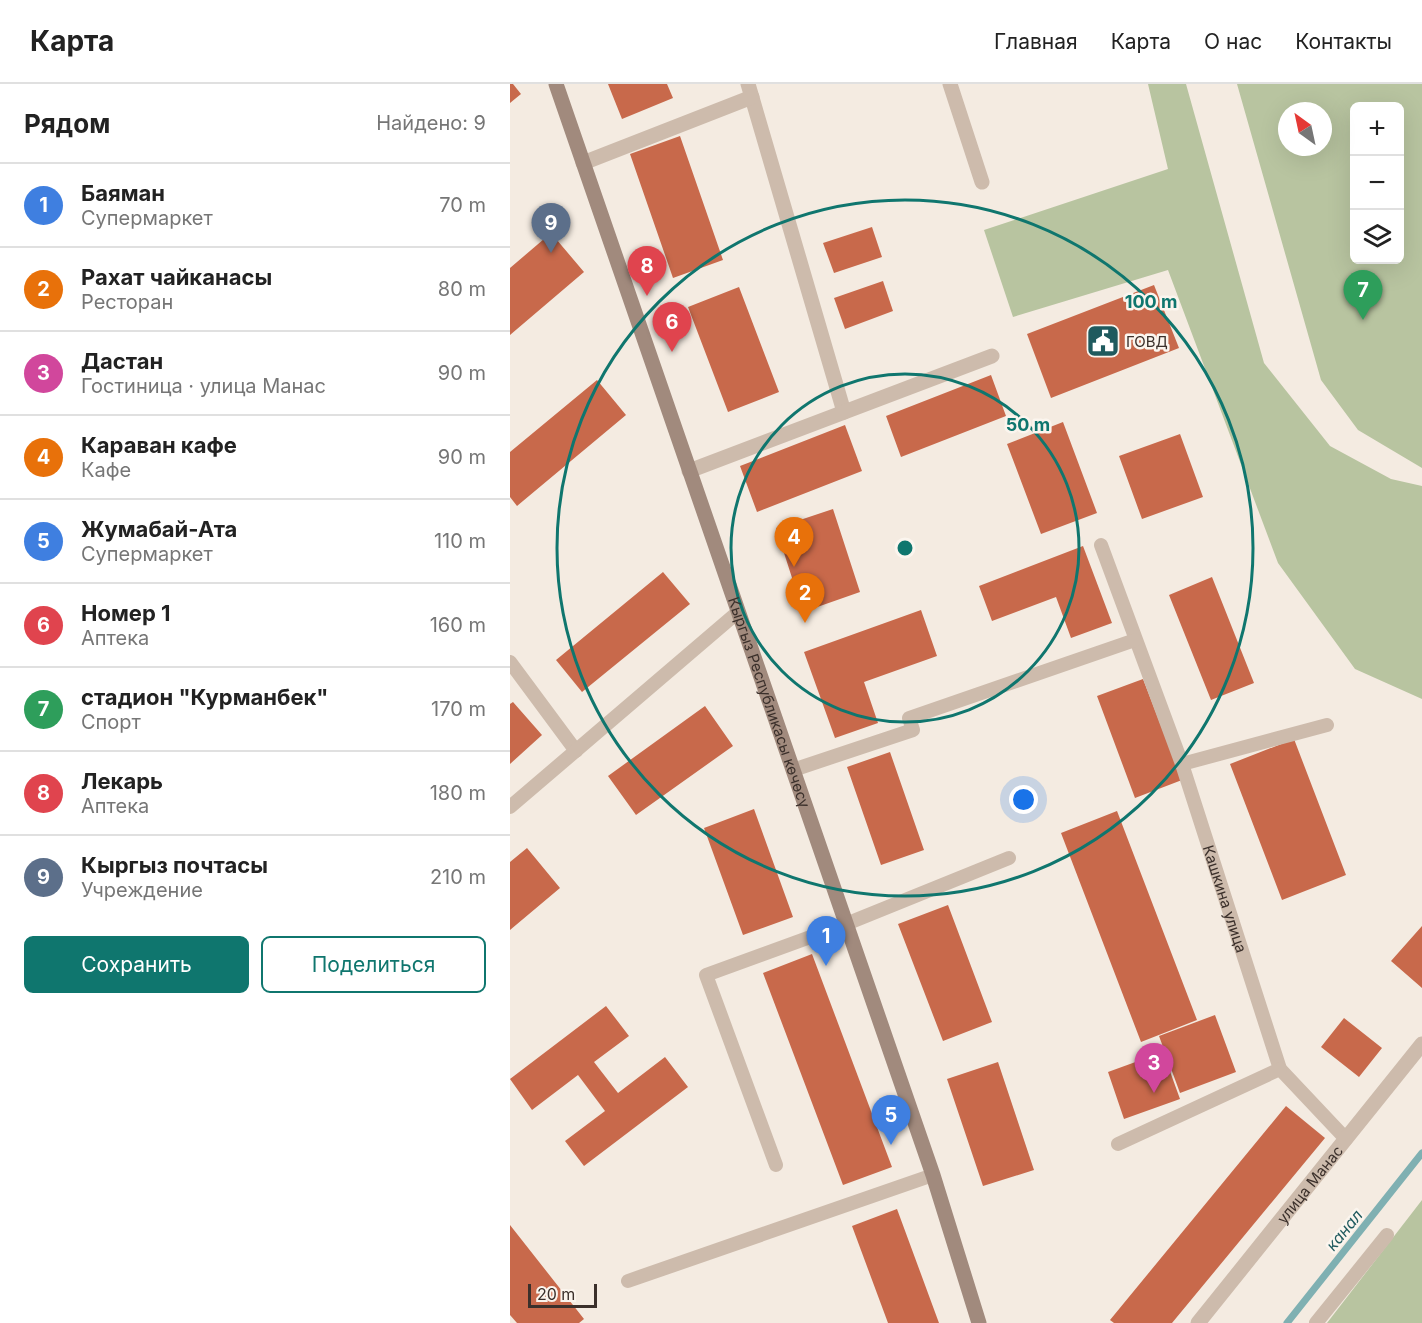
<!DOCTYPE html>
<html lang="ru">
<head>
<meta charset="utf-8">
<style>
	:root { --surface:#fff; --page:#f2f2f2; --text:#222; --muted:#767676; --line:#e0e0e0; --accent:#0f766e }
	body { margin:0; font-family:Inter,sans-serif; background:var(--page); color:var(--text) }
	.controls { position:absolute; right:18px; top:18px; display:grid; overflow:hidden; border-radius:9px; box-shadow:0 6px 24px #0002 }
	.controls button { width:54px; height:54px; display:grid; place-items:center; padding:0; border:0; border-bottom:2px solid var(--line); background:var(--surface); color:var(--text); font:30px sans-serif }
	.compass { position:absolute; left:768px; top:18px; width:54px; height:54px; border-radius:50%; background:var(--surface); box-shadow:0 6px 24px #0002; rotate:327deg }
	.scale { position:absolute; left:18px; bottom:15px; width:69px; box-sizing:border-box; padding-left:6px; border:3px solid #3b302b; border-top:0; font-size:16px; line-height:21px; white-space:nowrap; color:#3b302b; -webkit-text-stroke:4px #fbf5ee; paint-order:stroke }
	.you { position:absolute; left:514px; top:716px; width:21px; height:21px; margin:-15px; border:4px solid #fff; border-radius:50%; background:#1a73e8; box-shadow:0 0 0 9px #1a73e833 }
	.badge { display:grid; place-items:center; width:39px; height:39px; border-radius:50%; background:var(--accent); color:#fff; font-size:20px; font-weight:700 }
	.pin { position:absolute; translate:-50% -50px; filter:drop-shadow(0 2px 3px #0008) }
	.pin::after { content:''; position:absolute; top:32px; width:21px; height:18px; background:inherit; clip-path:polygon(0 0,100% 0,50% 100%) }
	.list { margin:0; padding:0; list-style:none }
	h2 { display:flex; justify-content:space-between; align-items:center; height:78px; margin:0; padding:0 24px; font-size:26px }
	h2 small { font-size:20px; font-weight:400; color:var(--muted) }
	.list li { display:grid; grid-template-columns:39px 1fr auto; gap:18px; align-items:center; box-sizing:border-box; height:84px; padding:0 24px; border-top:2px solid var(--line) }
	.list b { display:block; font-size:22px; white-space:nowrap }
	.list p { margin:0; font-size:20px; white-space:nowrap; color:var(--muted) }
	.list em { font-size:20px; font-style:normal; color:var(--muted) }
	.actions { display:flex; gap:12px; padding:18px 24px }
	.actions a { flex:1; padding:14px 0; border:2px solid var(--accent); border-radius:9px; text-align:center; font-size:21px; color:var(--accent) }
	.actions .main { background:var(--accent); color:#fff }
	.icon { flex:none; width:33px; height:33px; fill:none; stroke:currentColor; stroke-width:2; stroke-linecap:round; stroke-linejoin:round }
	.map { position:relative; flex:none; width:912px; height:1239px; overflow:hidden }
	header { display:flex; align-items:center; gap:36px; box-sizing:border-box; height:84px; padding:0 30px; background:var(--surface); border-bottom:2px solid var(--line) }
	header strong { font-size:28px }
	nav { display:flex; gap:33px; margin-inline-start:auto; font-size:21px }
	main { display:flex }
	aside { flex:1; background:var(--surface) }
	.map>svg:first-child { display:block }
	.green { fill:#b8c4a0; fill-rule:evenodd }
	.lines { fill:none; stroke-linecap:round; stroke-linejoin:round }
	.stream { stroke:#7fb0b2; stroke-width:7 }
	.building { fill:#c8694b }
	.service { stroke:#cdbbac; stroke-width:14 }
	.minor { stroke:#cdbbac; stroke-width:15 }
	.secondary { stroke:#a18a7d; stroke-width:15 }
	.ring { fill:none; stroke:#0f766e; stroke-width:3 }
	.labels { text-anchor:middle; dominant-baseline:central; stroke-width:5; stroke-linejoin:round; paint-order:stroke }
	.poi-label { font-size:15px; fill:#3b302b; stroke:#fbf5ee; text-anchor:start }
	.street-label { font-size:15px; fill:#3b302b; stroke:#fbf5ee }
	.water-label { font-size:16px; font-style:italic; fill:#1f5a5e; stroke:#fbf5ee }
	.centre { fill:#0f766e; stroke:#fbf5ee; stroke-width:3 }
	.ring-label { font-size:18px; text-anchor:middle; font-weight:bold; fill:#0f766e; stroke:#fbf5ee; stroke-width:5; stroke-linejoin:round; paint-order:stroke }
</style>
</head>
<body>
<header>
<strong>Карта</strong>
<nav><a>Главная</a><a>Карта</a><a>О нас</a><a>Контакты</a></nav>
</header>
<main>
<aside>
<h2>Рядом<small>Найдено: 9</small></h2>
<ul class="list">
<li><span class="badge" style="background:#3f7fe0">1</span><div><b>Баяман</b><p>Супермаркет</p></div><em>70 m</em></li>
<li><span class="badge" style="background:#e8710a">2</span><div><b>Рахат чайканасы</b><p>Ресторан</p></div><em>80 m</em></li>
<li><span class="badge" style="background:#d1479c">3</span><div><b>Дастан</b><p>Гостиница · улица Манас</p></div><em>90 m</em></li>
<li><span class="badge" style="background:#e8710a">4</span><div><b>Караван кафе</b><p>Кафе</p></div><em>90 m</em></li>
<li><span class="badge" style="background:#3f7fe0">5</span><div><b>Жумабай-Ата</b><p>Супермаркет</p></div><em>110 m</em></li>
<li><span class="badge" style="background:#e0444e">6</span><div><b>Номер 1</b><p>Аптека</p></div><em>160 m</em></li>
<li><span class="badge" style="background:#2e9e5b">7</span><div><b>стадион &quot;Курманбек&quot;</b><p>Спорт</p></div><em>170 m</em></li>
<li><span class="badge" style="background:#e0444e">8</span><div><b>Лекарь</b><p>Аптека</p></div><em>180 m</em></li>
<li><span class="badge" style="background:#5c6f8a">9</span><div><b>Кыргыз почтасы</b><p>Учреждение</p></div><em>210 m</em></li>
</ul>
<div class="actions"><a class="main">Сохранить</a><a>Поделиться</a></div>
</aside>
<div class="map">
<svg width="912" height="1239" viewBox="0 0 912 1239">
	<rect width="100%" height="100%" fill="#f4ebe1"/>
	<path class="green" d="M638 0H676L754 279 820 362 881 395 912 402V615L845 585 768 479 658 186 503 233 474 146 658 85Z
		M727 0H912V384L848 346 811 296ZM890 22V176H844V22ZM777 27H813V63H777Z
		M912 1116V1239H817Z"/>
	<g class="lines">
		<path class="stream" d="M777 1239 912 1069"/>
	</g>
	<path class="building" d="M0 0H3L11 10 0 19Z
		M98 0H157L163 14 112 35Z
		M170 52 213 176 163 194 120 70Z
		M362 143 372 173 324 189 313 159Z
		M41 149 74 188 0 251V184Z
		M373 197 383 227 335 245 324 214Z
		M644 201 669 264 541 314 517 250Z
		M229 203 269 308 218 328 178 223Z
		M481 291 496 332 391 373 376 332Z
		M87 296 116 331 7 422 0 413V368Z
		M553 338 587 429 531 450 497 360Z
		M335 341 352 387 247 428 230 382Z
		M670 350 693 413 632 435 609 372Z
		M323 425 350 508 293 528 266 444Z
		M573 462 602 539 561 554 546 513 482 537 469 502Z
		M153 488 180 520 72 608 46 576Z
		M702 493 744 599 701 616 659 511Z
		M411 526 427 572 354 598 368 639 325 654 294 568Z
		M633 595 672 696 625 714 587 612Z
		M3 618 32 651 0 680V620Z
		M195 622 223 662 126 731 98 692Z
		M784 655 836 791 772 816 720 680Z
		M380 668 414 766 371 781 337 683Z
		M244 725 283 833 233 851 194 744Z
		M607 727 687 936 631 958 551 749Z
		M17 764 50 804 0 846V778Z
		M438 821 482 938 433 957 388 840Z
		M912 842V904L881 877Z
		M302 870 382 1083 333 1101 253 889Z
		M96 922 119 952 84 978 108 1009 155 973 178 1003 74 1082 55 1057 95 1027 68 991 22 1026 0 995Z
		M705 931 726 988 670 1009 649 952Z
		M834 934 872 964 849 993 811 963Z
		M653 968 670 1015 614 1035 598 988Z
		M488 978 524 1086 473 1102 437 995Z
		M776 1022 815 1054 662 1239H604L600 1236Z
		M387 1125 429 1239H378L342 1142Z
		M0 1141 74 1235 69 1239H7L0 1231Z"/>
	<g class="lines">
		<g class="service">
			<path id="s1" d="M591 461 672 680 770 985 836 1055"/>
			<path d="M0 578 66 667"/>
			<path d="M672 680 817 641"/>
			<path d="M283 686 403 646 399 634 625 556"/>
			<path d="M0 723 228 528"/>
			<path d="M608 1060 770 985"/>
			<path d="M266 1081 196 891 336 840 499 774"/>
			<path d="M118 1197 423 1091"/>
			<path d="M806 1239 877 1151"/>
		</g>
		<g class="minor">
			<path d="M238 0 334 328"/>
			<path d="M440 0 472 98"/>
			<path d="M73 79 242 13"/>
			<path d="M179 387 482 272"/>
			<path id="s2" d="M688 1239 912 960"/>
		</g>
		<path class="secondary" id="s3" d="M46 0 423 1091 469 1239"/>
	</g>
	<g class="ring">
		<circle cx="395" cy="464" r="174"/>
		<circle cx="395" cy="464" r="348"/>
	</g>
	<defs>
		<symbol id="civic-square" viewBox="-11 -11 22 22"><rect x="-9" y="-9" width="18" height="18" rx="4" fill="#1f5a5e" stroke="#fbf5ee"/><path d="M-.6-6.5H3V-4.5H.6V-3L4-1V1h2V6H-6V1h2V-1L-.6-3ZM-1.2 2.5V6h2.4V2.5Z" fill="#fff"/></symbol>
	</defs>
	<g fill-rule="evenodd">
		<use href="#civic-square" x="574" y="238" width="38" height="38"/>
	</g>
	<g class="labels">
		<g class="poi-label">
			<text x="616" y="257">ГОВД</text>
		</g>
		<g class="street-label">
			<text stroke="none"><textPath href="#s3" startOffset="654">Кыргыз Республикасы көчөсү</textPath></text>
			<text stroke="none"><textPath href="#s1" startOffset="375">Кашкина улица</textPath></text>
			<text stroke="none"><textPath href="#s2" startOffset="178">улица Манас</textPath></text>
		</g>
		<g class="water-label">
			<text transform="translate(834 1146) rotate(-51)">канал</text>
		</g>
	</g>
	<circle cx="395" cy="464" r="9" class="centre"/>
	<g class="ring-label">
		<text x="641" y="224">100 m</text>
		<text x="518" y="347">50 m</text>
	</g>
</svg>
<div class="controls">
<button>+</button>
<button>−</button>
<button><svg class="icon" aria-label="layers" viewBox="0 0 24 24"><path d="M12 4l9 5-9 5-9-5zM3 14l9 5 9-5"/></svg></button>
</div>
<svg class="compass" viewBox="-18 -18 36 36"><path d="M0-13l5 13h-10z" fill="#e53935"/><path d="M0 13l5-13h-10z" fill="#767676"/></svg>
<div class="scale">20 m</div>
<div class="you"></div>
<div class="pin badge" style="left:316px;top:882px;background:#3f7fe0">1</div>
<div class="pin badge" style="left:295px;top:539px;background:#e8710a">2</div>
<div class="pin badge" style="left:644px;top:1009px;background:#d1479c">3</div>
<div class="pin badge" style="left:284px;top:483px;background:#e8710a">4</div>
<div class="pin badge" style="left:381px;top:1061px;background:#3f7fe0">5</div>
<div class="pin badge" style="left:162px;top:268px;background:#e0444e">6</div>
<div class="pin badge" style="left:853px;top:236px;background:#2e9e5b">7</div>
<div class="pin badge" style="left:137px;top:212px;background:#e0444e">8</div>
<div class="pin badge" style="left:41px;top:169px;background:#5c6f8a">9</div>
</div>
</main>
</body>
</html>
